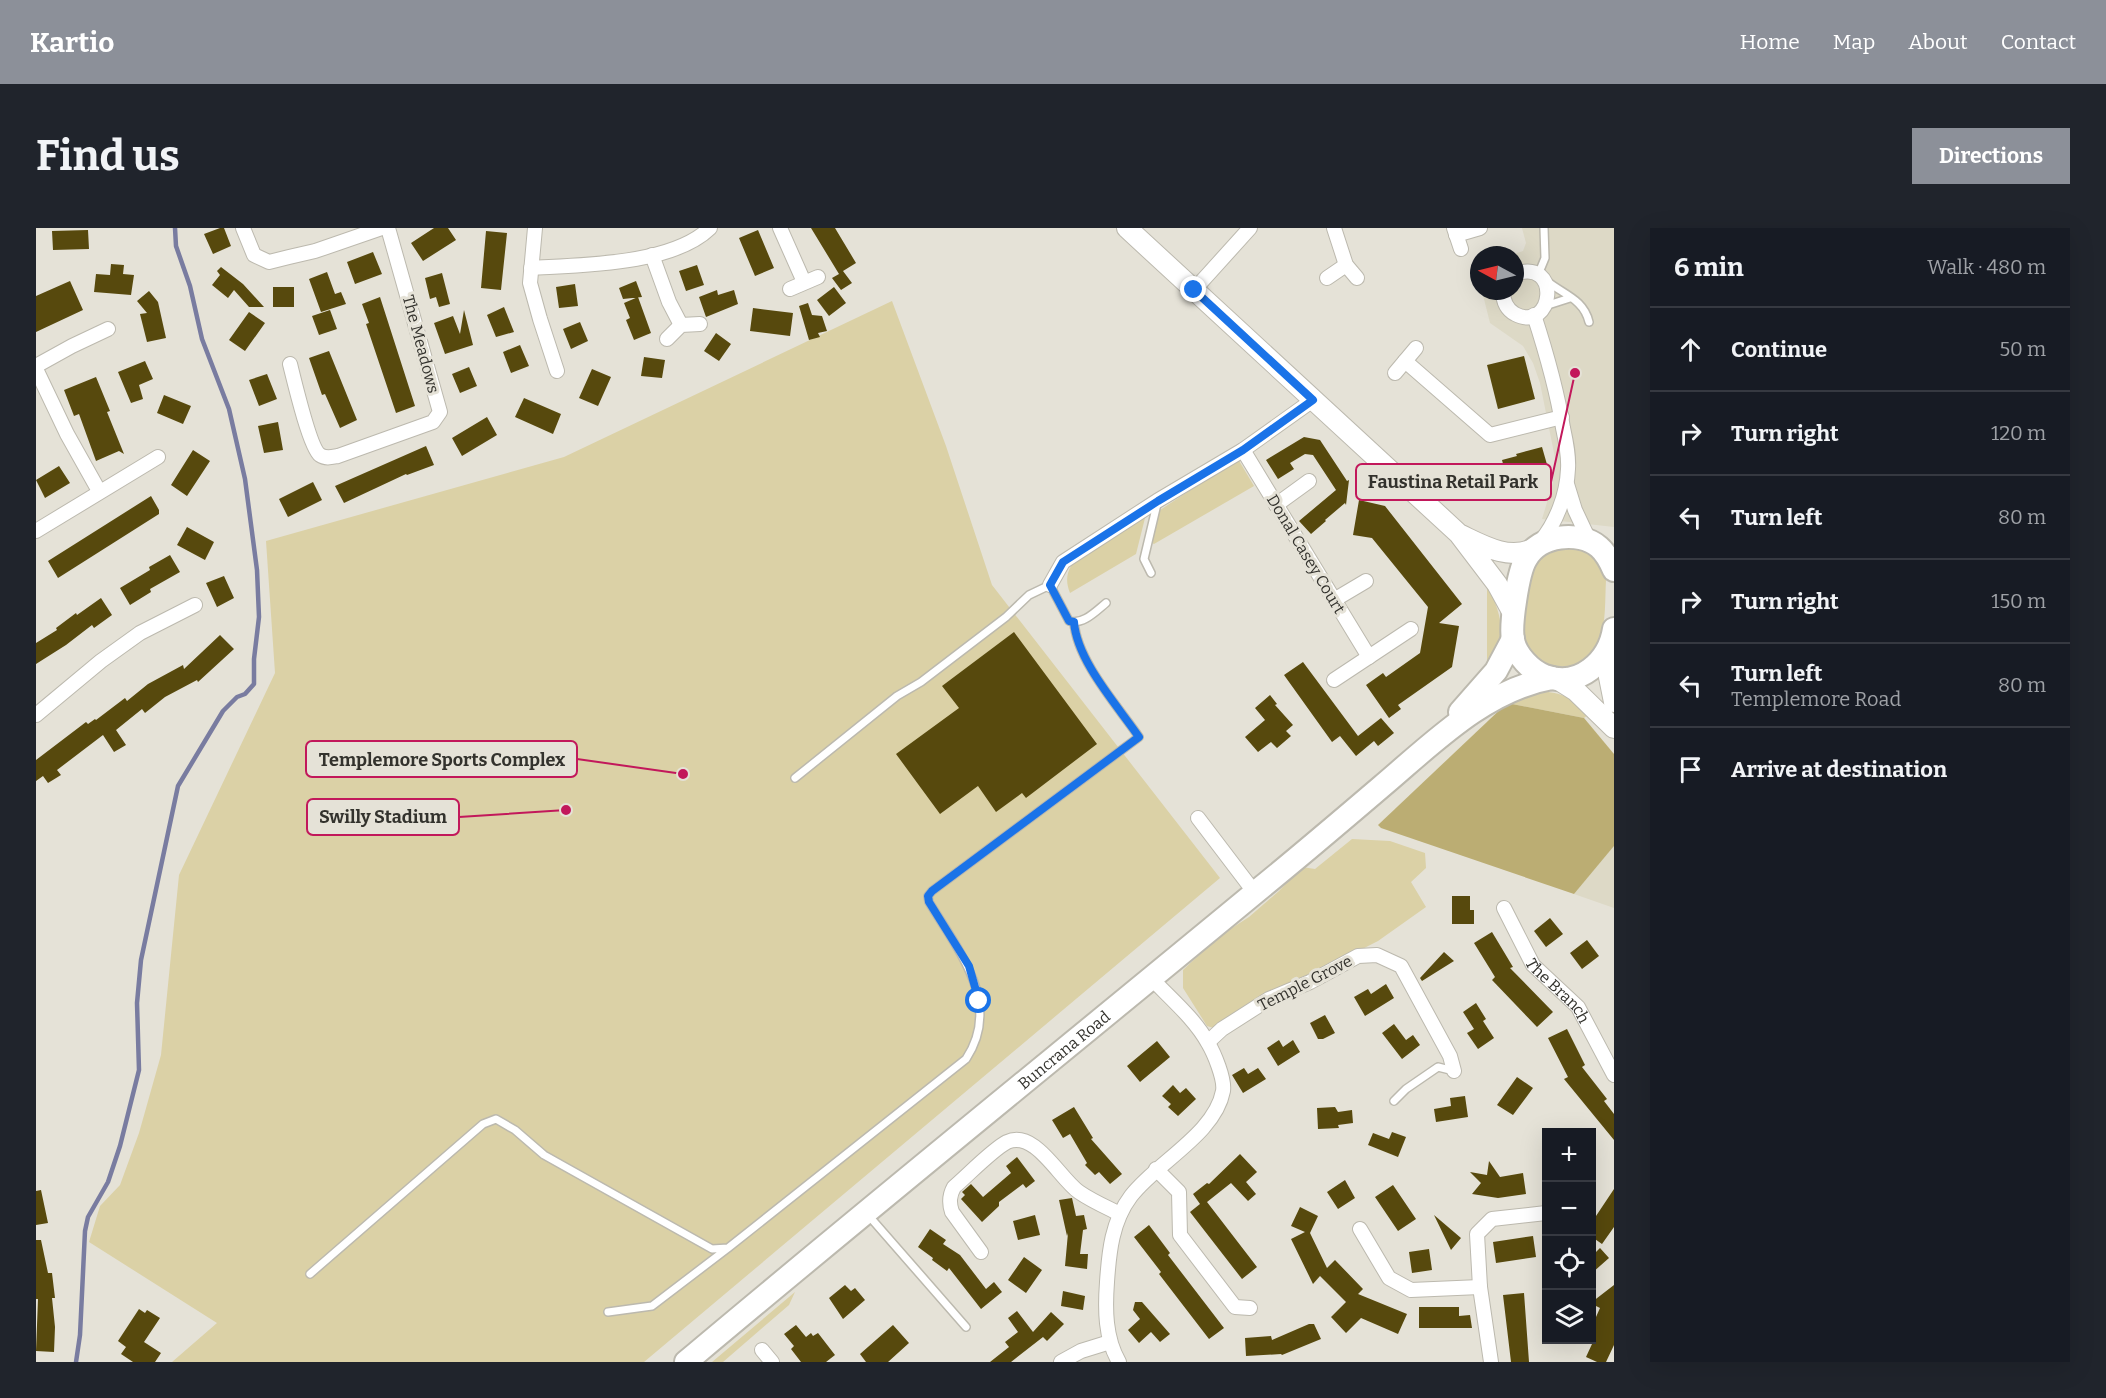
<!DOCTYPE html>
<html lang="en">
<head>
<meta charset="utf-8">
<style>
	:root { --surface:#171b24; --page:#20242c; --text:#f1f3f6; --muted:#9ea1a6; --line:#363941; --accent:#8c9099 }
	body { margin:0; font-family:Bitter,serif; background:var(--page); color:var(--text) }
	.controls { position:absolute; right:18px; bottom:18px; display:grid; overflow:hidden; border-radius:0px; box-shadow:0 6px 24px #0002 }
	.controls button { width:54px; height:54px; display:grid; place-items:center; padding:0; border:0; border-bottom:2px solid var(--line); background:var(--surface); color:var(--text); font:30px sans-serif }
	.compass { position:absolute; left:1434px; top:18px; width:54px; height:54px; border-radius:50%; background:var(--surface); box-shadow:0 6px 24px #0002; rotate:277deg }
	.stop { position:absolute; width:18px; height:18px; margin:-14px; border:4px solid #1a73e8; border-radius:50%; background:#fff }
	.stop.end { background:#1a73e8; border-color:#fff; box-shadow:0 2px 6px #0008 }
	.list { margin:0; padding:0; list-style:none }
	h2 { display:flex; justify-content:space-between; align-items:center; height:78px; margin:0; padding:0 24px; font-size:26px }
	h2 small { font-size:20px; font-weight:400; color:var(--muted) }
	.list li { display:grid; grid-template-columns:39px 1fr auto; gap:18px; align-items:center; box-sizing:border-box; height:84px; padding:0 24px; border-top:2px solid var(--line) }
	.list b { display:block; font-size:22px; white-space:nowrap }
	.list p { margin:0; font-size:20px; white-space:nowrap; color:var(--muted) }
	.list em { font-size:20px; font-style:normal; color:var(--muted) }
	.icon { flex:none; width:33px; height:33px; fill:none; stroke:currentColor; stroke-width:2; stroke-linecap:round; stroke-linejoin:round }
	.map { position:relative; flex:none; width:1578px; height:1134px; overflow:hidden; border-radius:0px }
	header { display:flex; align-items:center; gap:36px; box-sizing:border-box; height:84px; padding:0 30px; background:var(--accent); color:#fff }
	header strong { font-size:28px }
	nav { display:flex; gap:33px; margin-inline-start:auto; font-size:21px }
	.intro { display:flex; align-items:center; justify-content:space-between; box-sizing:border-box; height:144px; padding:0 36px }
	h1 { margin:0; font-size:42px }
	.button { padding:15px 27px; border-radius:0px; background:var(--accent); color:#fff; font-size:21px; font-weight:700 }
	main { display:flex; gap:36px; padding:0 36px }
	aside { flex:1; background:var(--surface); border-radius:0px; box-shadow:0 6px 24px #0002 }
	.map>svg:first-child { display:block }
	.built { fill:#ddd9c6 }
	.green { fill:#dbd1a6 }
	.forest { fill:#bbad73 }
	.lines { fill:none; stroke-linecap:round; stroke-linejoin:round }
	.stream { stroke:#797ca0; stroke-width:4.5 }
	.building { fill:#57490d }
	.service-casing { stroke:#bcb9ae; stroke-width:10 }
	.minor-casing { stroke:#bcb9ae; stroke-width:16 }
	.secondary-casing { stroke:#bcb9ae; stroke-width:22 }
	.trunk-casing { stroke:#bcb9ae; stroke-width:26 }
	.service { stroke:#fff; stroke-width:7 }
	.minor { stroke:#fff; stroke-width:14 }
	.secondary { stroke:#fff; stroke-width:20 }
	.trunk { stroke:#fff; stroke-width:22 }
	.route { stroke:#1a73e8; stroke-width:8 }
	.labels { text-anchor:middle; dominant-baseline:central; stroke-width:6; stroke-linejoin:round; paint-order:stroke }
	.street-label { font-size:16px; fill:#33322d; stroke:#e5e2d7 }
	.leader { fill:none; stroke:#c2185b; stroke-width:2 }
	.callout-dot { fill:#c2185b; stroke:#e5e2d7; stroke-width:2 }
	.callout { fill:#e5e2d7; stroke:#c2185b; stroke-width:2 }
	.callout-label { font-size:18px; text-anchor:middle; font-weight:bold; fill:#33322d }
</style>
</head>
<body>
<header>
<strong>Kartio</strong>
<nav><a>Home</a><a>Map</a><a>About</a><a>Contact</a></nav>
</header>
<div class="intro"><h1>Find us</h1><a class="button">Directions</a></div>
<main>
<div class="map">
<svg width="1578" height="1134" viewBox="0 0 1578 1134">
	<rect width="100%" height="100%" fill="#e5e2d7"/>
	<path class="built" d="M1486 0H1578V299L1506 291 1516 258 1520 235 1504 155 1497 135 1487 118 1454 95 1446 63H1479V27H1475L1487 23 1490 15Z
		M1578 618V680L1538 666Z"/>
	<path class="green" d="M856 73 910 218 956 357 1184 650 608 1134H136L181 1095 53 1014 64 978 84 957 103 905 125 827 143 647 239 445 230 313 528 229Z
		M1202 231 1218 258 1118 316 1116 315 1124 282Z
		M1110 286 1100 326 1034 365C1030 355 1030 347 1035 338 1043 326 1095 296 1110 286Z
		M1537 318C1554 325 1568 332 1570 352 1569 371 1570 394 1564 412 1552 446 1504 449 1489 415 1485 406 1487 356 1491 347 1494 339 1502 331 1507 324Z
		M1451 356C1461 376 1471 403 1462 426 1460 432 1454 437 1451 442Z
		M1502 463C1529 465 1533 469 1553 486L1548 490 1471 475Z
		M1316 611 1354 613 1389 625 1390 640 1375 654 1390 679 1342 713 1285 742 1237 762 1215 775 1181 801 1171 798 1147 760V742L1182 709 1213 689 1243 663 1266 639 1279 641Z
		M759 1064 753 1077 687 1134H676Z"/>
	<path class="forest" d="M1471 475 1548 490 1578 526V618L1538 666 1345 600 1342 597Z"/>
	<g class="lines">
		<path class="stream" d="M40 1134 44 1107 49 1003 52 989 72 954 84 918 103 842 101 775 105 732 142 558 187 483 201 469 209 466 218 456V431L223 389 221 342 209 251 193 181 166 111 154 58 140 18 139 0"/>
	</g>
	<path class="building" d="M184 0H188L195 18 177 26 168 6Z
		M398 0H412L420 12 387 33 375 15Z
		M775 0H799L820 35 807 43 816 55 805 62 796 50 803 46Z
		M52 2 53 21 17 22 16 3Z
		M722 2 738 40 719 48 703 10Z
		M450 3 471 5 465 62 445 60Z
		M337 24 346 46 319 56 311 34Z
		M75 36 88 37 87 46 98 47 95 67 58 64 60 46 74 47Z
		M661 37 668 57 650 63 643 43Z
		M185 39 207 56 228 79H213L198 62 192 70 176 57 184 47 181 43Z
		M291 44 299 66 305 64 310 76 285 84 273 51Z
		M406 45 414 76 403 79 400 69 394 71 389 50Z
		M34 53 47 82 0 104V68Z
		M600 53 606 69 587 71 583 60Z
		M539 56 542 78 523 80 520 59Z
		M237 59H258V79H237Z
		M798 59 810 75 793 88 781 72Z
		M681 62 682 67 698 62 702 76 670 89 663 69Z
		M113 63 122 74 130 110 111 114 104 86 111 85 101 73Z
		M344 69 379 178 360 185 330 96 333 95 326 76Z
		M602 69 615 105 598 112 590 92 594 90 588 75Z
		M772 75 776 87 786 88 791 103 782 105 784 109 773 112 763 78Z
		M468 79 478 104 460 109 451 87Z
		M717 80 757 85 754 108 714 103Z
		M294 82 301 101 283 107 276 88Z
		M428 82 437 117 409 126 398 95 417 88 424 106Z
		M213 84 229 95 209 123 193 112Z
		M544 94 552 113 535 121 527 101Z
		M680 105 695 116 683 133 668 123Z
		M484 117 493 138 475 145 467 124Z
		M293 123 321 192 304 200 289 166 286 167 273 130Z
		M1488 128 1499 171 1462 181 1451 137Z
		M608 129 629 132 626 150 605 148Z
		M109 133 117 151 103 157 107 171 95 175 82 144Z
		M433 139 441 158 424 165 416 146Z
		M556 141 575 149 562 178 543 170Z
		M231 146 241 171 223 178 213 152Z
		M60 149 74 183 71 184 88 226 83 223 60 233 43 186 38 188 28 162Z
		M128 167 155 178 147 196 121 185Z
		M488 170 525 186 517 206 479 189Z
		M451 189 461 207 426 228 416 210Z
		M242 194 247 222 228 225 222 198Z
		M1268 209 1284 212 1311 253 1313 252 1310 277 1309 275 1289 292 1290 293 1275 306 1263 293 1300 262 1277 227 1269 226 1254 235 1258 241 1242 251 1230 232Z
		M390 218 398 237 371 247 370 246 308 275 299 258Z
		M1506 219 1512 240H1509L1512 254 1491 259 1488 247 1471 251 1466 232 1481 228 1480 226Z
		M157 222 174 233 151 268 135 257Z
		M23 238 34 255 9 270 0 252Z
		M277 254 286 272 252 289 243 271Z
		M115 268 123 282V286L22 350 12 333Z
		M1323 272 1349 278 1426 376 1403 395 1423 398 1416 439 1362 477 1365 481 1353 490 1330 457 1347 445 1350 449 1384 425 1392 379 1336 310 1317 307Z
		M151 299 178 314 169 332 141 317Z
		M134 327 144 344 114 361 115 364 94 377 84 360 114 342 113 339Z
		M188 348 198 370 181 379 170 355Z
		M65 370 76 387 58 400 56 397 30 417 0 436V415L21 402 20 400 40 385 41 387Z
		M978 404 1061 516 990 570 986 565 960 584 942 558 904 586 860 526 923 480 906 458Z
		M184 407 198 421 162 454 161 452 129 469 109 485 106 481 80 502 90 517 78 524 67 507 21 542 25 547 12 555 7 548 0 553V532L50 494 52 496 59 491 60 492 89 470 91 473 112 456 147 437 148 441Z
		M1267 434 1322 508 1345 490 1358 505 1342 518 1338 513 1320 528 1304 508 1296 514 1248 447Z
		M1234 467 1241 476 1239 477 1257 497 1250 503 1255 508 1241 520 1235 514 1222 524 1209 509 1229 492 1219 480Z
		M1416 668H1434V682H1438V696H1416Z
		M1514 690 1527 706 1510 719 1498 703Z
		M1456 704 1477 739 1474 740 1517 784 1501 799 1456 752 1459 749 1438 715Z
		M1551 712 1563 728 1546 741 1534 725Z
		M1408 724 1418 733 1386 753 1384 750Z
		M1350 756 1358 770 1329 788 1318 769 1332 761 1335 766Z
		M1440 775 1450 791 1447 793 1458 810 1442 821 1431 805 1438 801 1427 784Z
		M1289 787 1299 805 1287 811H1282L1274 795Z
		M1358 796 1370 812 1377 807 1384 817 1366 831 1346 805Z
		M1531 801 1549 837 1546 839 1571 871 1568 873 1578 886V912L1528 851 1532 849 1512 810Z
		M1243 812 1247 819 1257 812 1264 824 1242 838 1231 820Z
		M1121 813 1134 829 1104 854 1091 838Z
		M1208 840 1212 846 1222 840 1230 851 1207 865 1196 847Z
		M1481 849 1497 860 1477 887 1461 877Z
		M1137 857 1144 865 1150 860 1160 871 1142 888 1132 879 1135 876 1126 868Z
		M1429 868 1432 889 1400 894 1398 881 1415 878 1414 870Z
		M1038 879 1057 910 1055 911 1086 946 1074 956 1063 944 1059 947 1049 937 1051 935 1034 906 1027 910 1016 892Z
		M1299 879 1302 884 1316 882 1317 895 1302 897 1303 900 1282 901 1281 880Z
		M1356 904 1370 909 1362 929 1332 917 1337 905 1353 911Z
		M1204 926 1221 944 1210 954 1220 966 1212 973 1195 955 1171 974 1221 1039 1206 1051 1154 984 1164 976 1157 966 1171 955 1173 956Z
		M981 929 999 953 990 960 987 956 963 974V978L946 994 925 971 929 967 926 964 935 956 947 969 975 945 970 938Z
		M1453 933 1464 949 1487 945 1490 966 1462 970 1436 966 1445 955 1434 944 1451 947Z
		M1309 952 1319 970 1302 981 1291 964Z
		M1357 957 1380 991 1362 1003 1339 969Z
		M1578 961V999L1566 1016 1556 1009V994Z
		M5 962 12 995 0 997V963Z
		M1036 970 1040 988 1048 987 1051 1001 1047 1002 1044 1026H1052L1051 1041 1029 1038 1032 1005 1031 1008 1023 972Z
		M1264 979 1282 988 1274 1005 1291 1040 1299 1032 1327 1061 1322 1066 1371 1086 1362 1106 1325 1090 1310 1105 1295 1089 1310 1074 1284 1048 1277 1056 1255 1011 1269 1004 1255 998Z
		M999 987 1004 1007 982 1012 977 993Z
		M1398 987 1425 1010 1415 1022Z
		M1113 997 1134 1025 1132 1027 1188 1100 1173 1111 1123 1046 1125 1044 1098 1009Z
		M894 1001 910 1012 907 1016 924 1027 950 1061 958 1054 966 1064 945 1081 913 1040 911 1043 896 1032 897 1030 882 1019Z
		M1497 1008 1500 1029 1460 1035 1457 1014Z
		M0 1012H5L12 1045H16L19 1070H16L19 1099 18 1124 0 1123 2 1071H0Z
		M1564 1020 1573 1030 1556 1045V1028Z
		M1393 1021 1396 1042 1376 1045 1373 1024Z
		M988 1029 1006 1042 990 1065 972 1052Z
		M809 1057 815 1063 819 1060 829 1072 807 1091 793 1070Z
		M1578 1057V1117L1570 1134H1561L1550 1129 1556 1116V1098L1564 1080 1556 1076V1074Z
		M1027 1063 1049 1068 1047 1082 1025 1078Z
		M1488 1065 1493 1134H1475L1467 1067Z
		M1099 1074H1106L1134 1106 1124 1114 1115 1104 1103 1115 1092 1102 1104 1091 1097 1082Z
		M1383 1079H1423V1088L1434 1087 1436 1100H1383Z
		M103 1081 109 1085 111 1082 124 1090 108 1114 125 1125 119 1134H97L85 1126 90 1119 82 1113Z
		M981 1083 997 1104 1015 1084 1028 1096 1011 1113 1007 1109 975 1134H954L973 1119 969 1114 982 1104 972 1090Z
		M1273 1096H1278L1285 1111 1246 1127 1245 1126 1210 1128 1209 1110 1235 1108 1236 1112Z
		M760 1097 770 1109 775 1105 777 1108 782 1105 799 1127 790 1134H765L755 1121 758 1118 748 1106Z
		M857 1097 873 1115 852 1134H830L824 1126Z"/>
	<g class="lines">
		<defs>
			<path id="service" d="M1502 47 1509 30 1508 0
				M1512 54C1529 67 1548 72 1553 94
				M1509 78 1534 70
				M1115 345 1108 331 1121 276
				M759 550 861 468 885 454 970 389 993 367 1014 357 1033 393C1047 397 1059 384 1070 375
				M1358 873 1370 861 1402 839 1418 843
				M833 988 930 1099
				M274 1046 447 896 460 891 479 902 508 927 676 1021 692 1020 930 831C967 775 922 722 893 674L892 668 896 663 1103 509C1081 477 1041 433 1038 394
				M572 1084 616 1078 692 1020"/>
			<g id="minor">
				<path d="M207 0 218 27 233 34 253 29 279 23 346 0"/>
				<path d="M499 0 494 55 504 91 521 143"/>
				<path d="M744 0 768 54"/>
				<path d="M1298 0 1310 37 1321 50"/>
				<path d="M1418 0 1425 21"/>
				<path d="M1420 7 1444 0"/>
				<path d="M616 27 633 74 645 97"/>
				<path d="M495 40C545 37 636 37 674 0"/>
				<path d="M1291 50 1310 37"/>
				<path d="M754 61 782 49"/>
				<path d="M1158 62 1214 0"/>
				<path d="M1467 63C1467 73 1470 81 1479 86 1518 106 1526 29 1479 46"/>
				<path d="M1498 87C1510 124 1521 162 1527 200 1530 214 1533 227 1532 241 1531 267 1520 295 1504 314"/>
				<path d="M631 111 645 97 664 96"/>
				<path d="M1369 133 1454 207 1526 189"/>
				<path d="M254 136C258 152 274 220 284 227 290 231 296 229 302 228L397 194 404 184 352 0"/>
				<path d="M0 138 36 118 72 101"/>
				<path d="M0 141 31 206 63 263"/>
				<path d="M1359 145 1380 120"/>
				<path d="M1207 222 1333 429"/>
				<path d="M1531 256 1539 282 1554 314"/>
				<path d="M1240 277 1273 253"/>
				<path d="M0 303 122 229"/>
				<path d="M1014 357 1027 334 1121 273 1207 222 1277 172"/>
				<path d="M1298 372 1330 353"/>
				<path d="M1298 452 1375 401"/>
				<path d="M0 487 65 433 104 405 159 377"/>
				<path d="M1162 590 1219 665"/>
				<path id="s1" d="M1468 680 1497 737 1542 779 1578 847"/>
				<path d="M1172 814 1186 801 1233 771 1274 754 1322 728 1341 727 1365 738 1414 828 1418 843"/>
				<path d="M1120 941 1143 964 1144 1007 1199 1079 1214 1080"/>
				<path d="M1324 1001 1353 1050 1375 1062 1444 1059"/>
				<path d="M945 1024 916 984C913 975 913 968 918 959 931 948 957 921 971 914 999 901 1023 950 1043 964 1056 973 1070 979 1084 986"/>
				<path d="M726 1122 736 1134"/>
				<path d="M1025 1134 1045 1123 1074 1114"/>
				<path d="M1083 1134C1069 1110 1069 1081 1071 1054 1073 1024 1076 993 1095 968 1121 934 1179 906 1187 863 1189 851 1178 825 1172 815 1159 791 1134 770 1115 750"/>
				<path d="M1455 1134 1444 1059 1441 1006 1456 991 1510 985"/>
			</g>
			<path id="secondary" d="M1091 0 1423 306 1461 356 1478 387
				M1425 307C1448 318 1472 332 1497 321
				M1576 413 1573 449 1578 474
				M1521 451 1540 463 1578 500"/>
			<g id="trunk">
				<path d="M1578 342C1574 333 1570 325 1563 319 1543 302 1503 307 1490 331 1482 344 1474 397 1477 412 1480 427 1495 443 1509 448 1543 461 1573 433 1578 401"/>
				<path d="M1424 484 1460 443 1477 411"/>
				<path id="s2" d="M650 1134C839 975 1031 820 1221 663 1263 629 1304 594 1345 559 1395 517 1448 462 1516 450"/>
			</g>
		</defs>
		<use href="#service" class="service-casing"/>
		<use href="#minor" class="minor-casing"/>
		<use href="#secondary" class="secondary-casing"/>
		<use href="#trunk" class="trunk-casing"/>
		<use href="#service" class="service"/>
		<use href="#minor" class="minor"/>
		<use href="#secondary" class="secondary"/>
		<use href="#trunk" class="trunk"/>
	</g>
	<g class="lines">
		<path class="route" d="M943 773 933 738 893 674 892 668 896 663 1103 509C1081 477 1041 433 1038 394L1033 393 1014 357 1027 334 1122 273 1207 222 1277 172 1158 62"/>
	</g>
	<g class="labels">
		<g class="street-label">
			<text transform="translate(385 116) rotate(75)">The Meadows</text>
			<text transform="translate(1270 326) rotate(59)">Donal Casey Court</text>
			<text transform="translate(1269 755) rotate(-27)">Temple Grove</text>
			<text stroke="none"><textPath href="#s1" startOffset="100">The Branch</textPath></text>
			<text stroke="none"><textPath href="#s2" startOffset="490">Buncrana Road</textPath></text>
		</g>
	</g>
	<path class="leader" d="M1539 145L1515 254M647 546L541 531M530 582L423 589"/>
	<g class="callout-dot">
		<circle cx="1539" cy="145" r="6"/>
		<circle cx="647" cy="546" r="6"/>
		<circle cx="530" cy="582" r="6"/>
	</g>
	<g class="callout">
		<rect x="1320" y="236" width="195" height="36" rx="6"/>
		<rect x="270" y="513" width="271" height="36" rx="6"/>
		<rect x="271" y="571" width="152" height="36" rx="6"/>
	</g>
	<g class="callout-label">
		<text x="1417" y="260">Faustina Retail Park</text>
		<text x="406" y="538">Templemore Sports Complex</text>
		<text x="347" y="595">Swilly Stadium</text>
	</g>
</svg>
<div class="controls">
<button>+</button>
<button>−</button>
<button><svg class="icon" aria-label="locate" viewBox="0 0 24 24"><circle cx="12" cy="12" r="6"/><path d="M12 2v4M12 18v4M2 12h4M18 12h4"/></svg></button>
<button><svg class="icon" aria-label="layers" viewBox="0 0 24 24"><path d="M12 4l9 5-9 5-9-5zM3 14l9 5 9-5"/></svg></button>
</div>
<svg class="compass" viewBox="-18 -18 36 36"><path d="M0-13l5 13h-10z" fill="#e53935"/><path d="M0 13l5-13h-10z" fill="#9ea1a6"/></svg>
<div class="stop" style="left:943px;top:773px"></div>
<div class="stop end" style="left:1158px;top:62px"></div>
</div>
<aside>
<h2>6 min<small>Walk · 480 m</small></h2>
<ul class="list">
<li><svg class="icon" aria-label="ahead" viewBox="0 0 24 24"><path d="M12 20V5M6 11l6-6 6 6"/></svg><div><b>Continue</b></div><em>50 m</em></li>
<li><svg class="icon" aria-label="right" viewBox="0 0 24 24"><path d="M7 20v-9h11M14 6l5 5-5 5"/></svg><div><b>Turn right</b></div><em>120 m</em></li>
<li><svg class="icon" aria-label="left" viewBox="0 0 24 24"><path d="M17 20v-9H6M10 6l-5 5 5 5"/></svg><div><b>Turn left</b></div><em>80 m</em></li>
<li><svg class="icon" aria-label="right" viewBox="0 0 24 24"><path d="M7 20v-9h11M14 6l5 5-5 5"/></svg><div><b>Turn right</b></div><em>150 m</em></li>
<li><svg class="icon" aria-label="left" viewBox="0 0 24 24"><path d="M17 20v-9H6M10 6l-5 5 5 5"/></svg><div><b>Turn left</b><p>Templemore Road</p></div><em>80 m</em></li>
<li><svg class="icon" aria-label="arrive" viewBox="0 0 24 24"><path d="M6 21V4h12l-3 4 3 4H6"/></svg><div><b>Arrive at destination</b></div></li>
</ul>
</aside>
</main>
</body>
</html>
